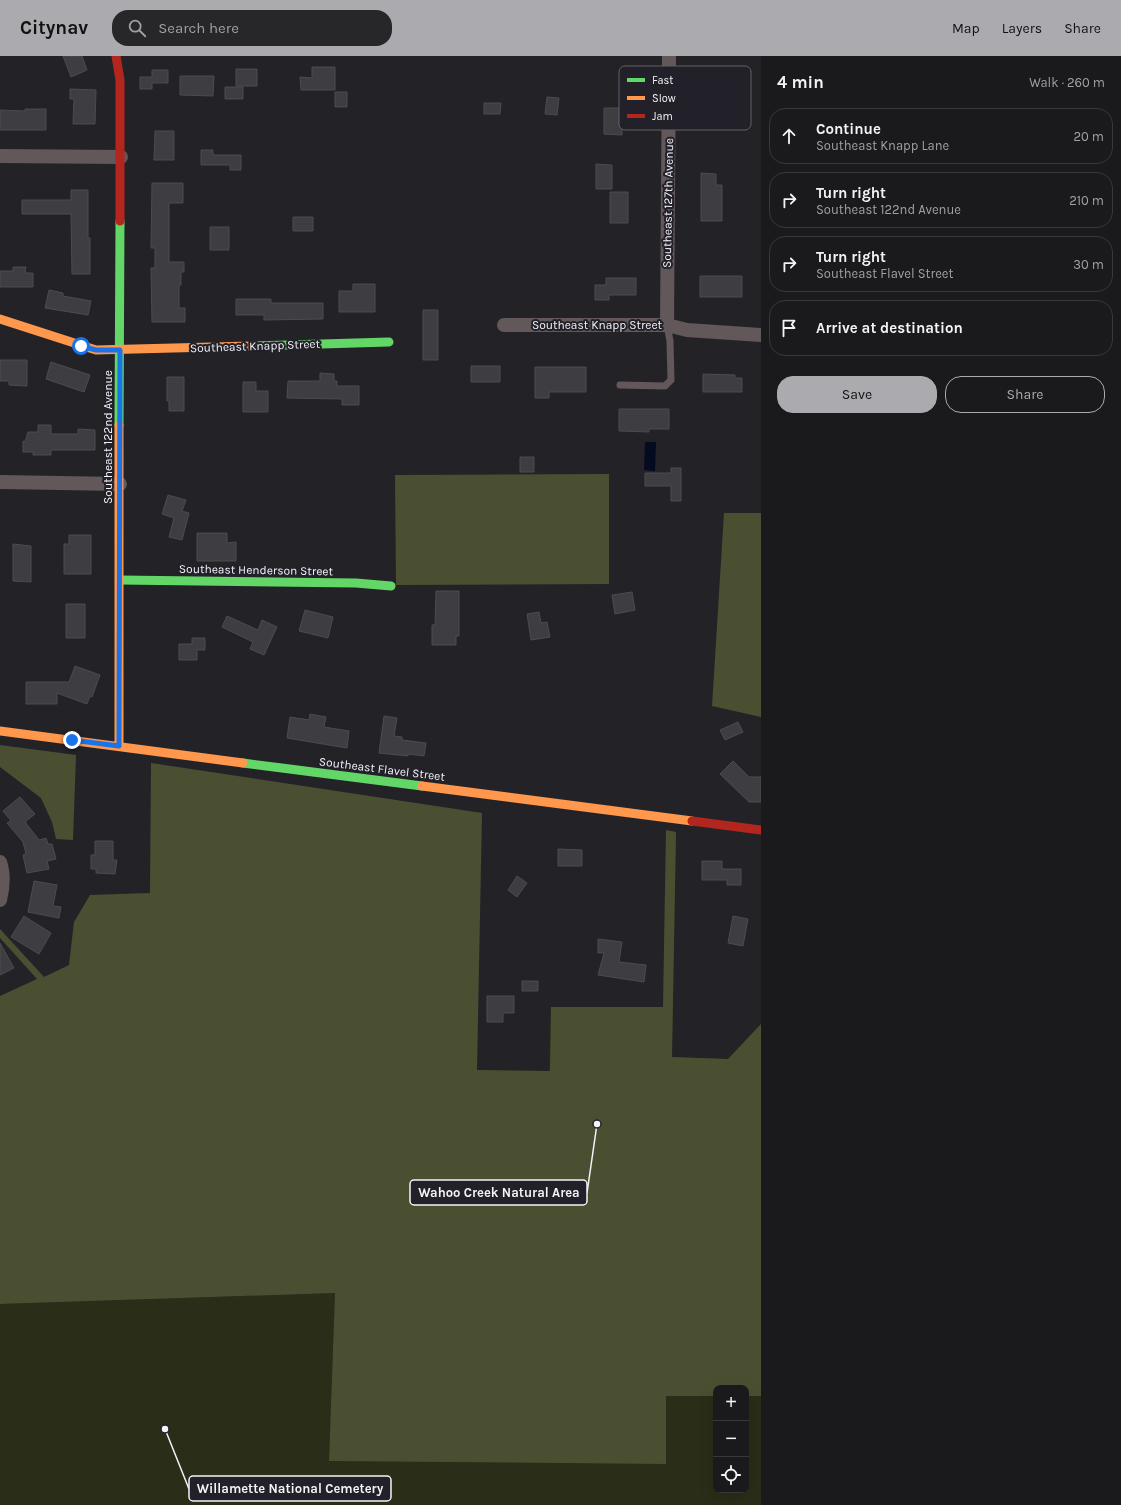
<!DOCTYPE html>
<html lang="en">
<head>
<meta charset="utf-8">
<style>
	:root { --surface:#1a1a1d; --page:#27272a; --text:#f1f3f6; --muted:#9fa1a4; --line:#38383b; --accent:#aaaaaf }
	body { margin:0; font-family:Karla,sans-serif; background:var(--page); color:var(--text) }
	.controls { position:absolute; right:12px; bottom:12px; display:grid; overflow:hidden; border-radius:8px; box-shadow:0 4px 16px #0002 }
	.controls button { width:36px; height:36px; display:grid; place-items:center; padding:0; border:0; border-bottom:1px solid var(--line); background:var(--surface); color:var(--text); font:20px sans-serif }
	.stop { position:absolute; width:12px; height:12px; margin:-9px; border:3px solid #1a73e8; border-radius:50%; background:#fff }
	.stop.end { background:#1a73e8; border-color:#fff; box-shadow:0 1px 4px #0008 }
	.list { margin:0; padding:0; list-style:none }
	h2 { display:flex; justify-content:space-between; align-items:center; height:52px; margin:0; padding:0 16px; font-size:17px }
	h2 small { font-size:13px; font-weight:400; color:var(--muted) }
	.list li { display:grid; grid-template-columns:26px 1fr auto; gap:12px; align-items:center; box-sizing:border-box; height:56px; margin:0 8px 8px; padding:0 8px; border:1px solid var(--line); border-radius:16px }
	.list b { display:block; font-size:15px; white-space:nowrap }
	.list p { margin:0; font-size:13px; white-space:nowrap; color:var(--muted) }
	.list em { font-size:13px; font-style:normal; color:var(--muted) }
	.actions { display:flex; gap:8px; padding:12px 16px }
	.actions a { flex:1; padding:9px 0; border:1px solid var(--accent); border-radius:16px; text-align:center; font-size:14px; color:var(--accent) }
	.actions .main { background:var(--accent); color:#111 }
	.icon { flex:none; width:22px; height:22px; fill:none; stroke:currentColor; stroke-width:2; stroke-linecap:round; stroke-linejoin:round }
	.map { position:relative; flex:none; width:761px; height:1449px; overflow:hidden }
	header { display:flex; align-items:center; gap:24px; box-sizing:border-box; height:56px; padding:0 20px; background:var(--accent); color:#111 }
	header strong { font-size:19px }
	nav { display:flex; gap:22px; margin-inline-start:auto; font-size:14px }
	.search { width:280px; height:36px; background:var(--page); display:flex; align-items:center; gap:10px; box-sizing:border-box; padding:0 14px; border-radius:16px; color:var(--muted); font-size:15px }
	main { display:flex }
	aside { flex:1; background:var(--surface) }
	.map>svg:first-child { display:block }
	.green { fill:#2a2d17; fill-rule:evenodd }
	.forest { fill:#4b4f32 }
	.water { fill:#040a20 }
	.building { fill:#3e3e42; stroke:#4c4c4f }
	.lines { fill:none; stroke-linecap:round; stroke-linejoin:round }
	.lane { stroke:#625759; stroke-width:7 }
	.street { stroke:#625759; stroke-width:14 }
	.fast { stroke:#63d668; stroke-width:9 }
	.slow { stroke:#ff974d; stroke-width:9 }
	.jam { stroke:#b3261e; stroke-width:9 }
	.route { stroke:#1a73e8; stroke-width:5 }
	.labels { text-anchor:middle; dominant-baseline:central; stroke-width:4; stroke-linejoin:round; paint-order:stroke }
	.street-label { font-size:12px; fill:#f3f3f8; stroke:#222129 }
	.key { fill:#222129; stroke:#616067; stroke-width:1 }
	.key-label { font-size:11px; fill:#f3f3f8 }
	.leader { fill:none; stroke:#f3f3f8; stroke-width:1.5 }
	.callout-dot { fill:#f3f3f8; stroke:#222129; stroke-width:1.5 }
	.callout { fill:#222129; stroke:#f3f3f8; stroke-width:1.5 }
	.callout-label { font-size:13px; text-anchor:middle; font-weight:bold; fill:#f3f3f8 }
</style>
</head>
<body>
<header>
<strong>Citynav</strong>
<div class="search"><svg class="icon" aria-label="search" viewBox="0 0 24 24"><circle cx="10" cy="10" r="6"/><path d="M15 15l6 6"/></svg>Search here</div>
<nav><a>Map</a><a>Layers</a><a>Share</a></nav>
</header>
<main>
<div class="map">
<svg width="761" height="1449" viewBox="0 0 761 1449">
	<rect width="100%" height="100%" fill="#232327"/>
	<path class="green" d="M666 774 676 776 672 1001 728 1003 761 968V1449H0V1248L335 1237 329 1405 434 1013 549 1015 551 951H663ZM716 1332H746V1434H716Z"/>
	<path class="forest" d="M609 418V528L396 529 395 419Z
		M724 457H761V661L712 650Z
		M0 689 76 699 73 784 56 783 52 766 41 742 0 711Z
		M151 707 482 757 477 1014 550 1015 551 951H663L666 774 676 776 672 1001 728 1003 761 968V1340H746V1332H716V1340H666V1408L329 1405 335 1237 0 1248V940L37 923 0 882V873L44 921 69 909 74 866 90 839 150 837Z"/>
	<path class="water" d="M645 386H656L655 415 644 414Z"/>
	<path class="building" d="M63 0H82L87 14 71 21Z
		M312 11H335V34H301L300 21 312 22Z
		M236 13H257V30H236Z
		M152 14H168V27H152V33H140V21H152Z
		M180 20H214L213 40 180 39Z
		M225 31H243V43H225Z
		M70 33 96 34 95 68H73L74 43H70Z
		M335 36H347V51H335Z
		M547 41 559 42 557 59 545 58Z
		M484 47H501L500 58H484Z
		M604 52H622V79L604 78Z
		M25 53H46V74H0V54L25 55Z
		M155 75H174V104H154Z
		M201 94H213V99H241V114H230V109H201Z
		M596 108 612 109V133H596Z
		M701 117 716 118V129H722V165H701Z
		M152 127H183V147H169V206H184V216H181V229H179V252H185V266H152L151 212H155V192H151Z
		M71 134H88V182H90V218H72L71 158H22V144H71Z
		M610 136H628V167H610Z
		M293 161H313V175H293Z
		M210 171H229V194H210Z
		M13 211H26L25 217H33V231H0V215H13Z
		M700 220H742V241H700Z
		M606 222H636V239H609V244H595V229H606Z
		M353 228H375V256H339V235H353Z
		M49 234 63 237V240L91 245 88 259 45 252Z
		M236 243H271V247H323V263L264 264V259H236Z
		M423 254H438V304H423Z
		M0 304H27V330L9 329V325H0Z
		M51 306 90 319 84 336 46 323Z
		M471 310H500V326H471Z
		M535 311H586V336H549V342H535Z
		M320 317 334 318V325H337V330H359V349H342V343L287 342 288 325H320Z
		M703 318 735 319V322H742V336H703Z
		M167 321H184V355H169V345H167Z
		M243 326H256V335H268V356H243Z
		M619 353H669V373H649V376L619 375Z
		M38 369H51V378H78V373L95 374V394H51V399H33V396H23V385L25 386 28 376H38Z
		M520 401H534V416H520Z
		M671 412H681V445H671V430H645V417H671Z
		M168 439 186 444 182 455 189 457 182 484 169 481 174 462 162 458Z
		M197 477H227V487L236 486V505H197Z
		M69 479H91V518H64V488H69Z
		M13 488 31 490V526L13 525Z
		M436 535H459V580H456V589H432V569H435Z
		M632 536 635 554 615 558 612 539Z
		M66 548H85V582H66Z
		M305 554 333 561 328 582 299 575Z
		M539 556 541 567 547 566 550 581 531 584 527 558Z
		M227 560 258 574 262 564 277 571 264 599 250 593 253 586 222 571Z
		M192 582H205V594H197V604H179V588H192Z
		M75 610 100 619 92 641 90 640 87 648 57 637V648H26V626H69Z
		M310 658 326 661 324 671 349 675 347 692 287 682 290 661 309 664Z
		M384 660 397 662 394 680 402 681V684L426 687 424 700 408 698V700L379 697Z
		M738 666 743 676 725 684 720 674Z
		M733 705 749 721H761V746H749L720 718Z
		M20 741 35 758 25 766 39 784 46 782 48 788H52L56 803 47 805 49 813 27 817 23 799 26 798 23 786 7 767 11 765 3 755Z
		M95 785H113V804H117L115 818 96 817V813H91V799H95Z
		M558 793 582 794V810H558Z
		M702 805H722V813H741V829H727V824H702Z
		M517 820 527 827 517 841 508 834Z
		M34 825 57 829 53 850 61 851 59 862 28 856Z
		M24 860 51 877 39 898 11 881Z
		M733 860 748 863 743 890 728 887Z
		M598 883 622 886 619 906 646 909 644 926 598 919 604 897H598Z
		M0 887 14 912 0 919Z
		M522 925H538V935H522Z
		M487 940H514V957H503V966H487Z"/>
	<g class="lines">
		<path class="lane" d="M620 329 665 330 671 324 670 285 667 269"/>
		<path class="street" d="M0 100 121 101
			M504 269H667L687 274 761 279
			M667 269 669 0
			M0 426 120 428
			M0 806C4 818 3 832 0 844"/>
		<path class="fast" d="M251 290 389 286
			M119 369 120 165
			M120 524 356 527 391 530
			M243 707 422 730"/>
		<path class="slow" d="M0 263 96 294 251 290
			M0 675 243 707
			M119 690V369
			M422 730 692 765"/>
		<path class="jam" d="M116 0 120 24V165
			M692 765 761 774"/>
	</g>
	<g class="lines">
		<path class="route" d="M72 684 119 690 120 294H96L81 290"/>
	</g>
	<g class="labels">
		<g class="street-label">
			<text transform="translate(668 147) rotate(-89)">Southeast 127th Avenue</text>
			<text x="597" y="269">Southeast Knapp Street</text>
			<text transform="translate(255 290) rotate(-2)">Southeast Knapp Street</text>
			<text transform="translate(108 381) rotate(-90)">Southeast 122nd Avenue</text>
			<text transform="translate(256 514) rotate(1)">Southeast Henderson Street</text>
			<text transform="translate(382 713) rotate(7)">Southeast Flavel Street</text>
		</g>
	</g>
	<rect x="619" y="10" width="132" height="64" rx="6" class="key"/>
	<rect x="627" y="22" width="18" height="4" fill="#63d668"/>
	<rect x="627" y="40" width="18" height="4" fill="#ff974d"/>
	<rect x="627" y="58" width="18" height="4" fill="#b3261e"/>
	<g class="key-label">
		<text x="652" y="28">Fast</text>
		<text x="652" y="46">Slow</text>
		<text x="652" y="64">Jam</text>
	</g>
	<path class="leader" d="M597 1068L587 1137M165 1373L189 1433"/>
	<g class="callout-dot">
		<circle cx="597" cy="1068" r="4"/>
		<circle cx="165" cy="1373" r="4"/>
	</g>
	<g class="callout">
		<rect x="410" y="1124" width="177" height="25" rx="4"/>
		<rect x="189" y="1420" width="202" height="25" rx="4"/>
	</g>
	<g class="callout-label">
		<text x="499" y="1141">Wahoo Creek Natural Area</text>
		<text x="290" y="1437">Willamette National Cemetery</text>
	</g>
</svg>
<div class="controls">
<button>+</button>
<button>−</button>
<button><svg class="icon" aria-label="locate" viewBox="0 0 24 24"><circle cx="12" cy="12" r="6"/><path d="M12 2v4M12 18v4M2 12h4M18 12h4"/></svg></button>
</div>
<div class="stop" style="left:81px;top:290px"></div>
<div class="stop end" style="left:72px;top:684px"></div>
</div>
<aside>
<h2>4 min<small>Walk · 260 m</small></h2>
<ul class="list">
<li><svg class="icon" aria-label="ahead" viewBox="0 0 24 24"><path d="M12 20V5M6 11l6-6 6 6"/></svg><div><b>Continue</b><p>Southeast Knapp Lane</p></div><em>20 m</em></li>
<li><svg class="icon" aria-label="right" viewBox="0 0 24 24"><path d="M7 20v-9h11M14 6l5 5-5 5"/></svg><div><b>Turn right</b><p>Southeast 122nd Avenue</p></div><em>210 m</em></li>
<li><svg class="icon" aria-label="right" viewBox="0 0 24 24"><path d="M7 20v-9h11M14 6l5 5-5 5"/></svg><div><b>Turn right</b><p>Southeast Flavel Street</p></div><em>30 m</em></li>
<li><svg class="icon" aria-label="arrive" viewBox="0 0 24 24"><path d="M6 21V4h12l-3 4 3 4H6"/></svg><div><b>Arrive at destination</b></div></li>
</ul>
<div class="actions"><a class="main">Save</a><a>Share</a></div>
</aside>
</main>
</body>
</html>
